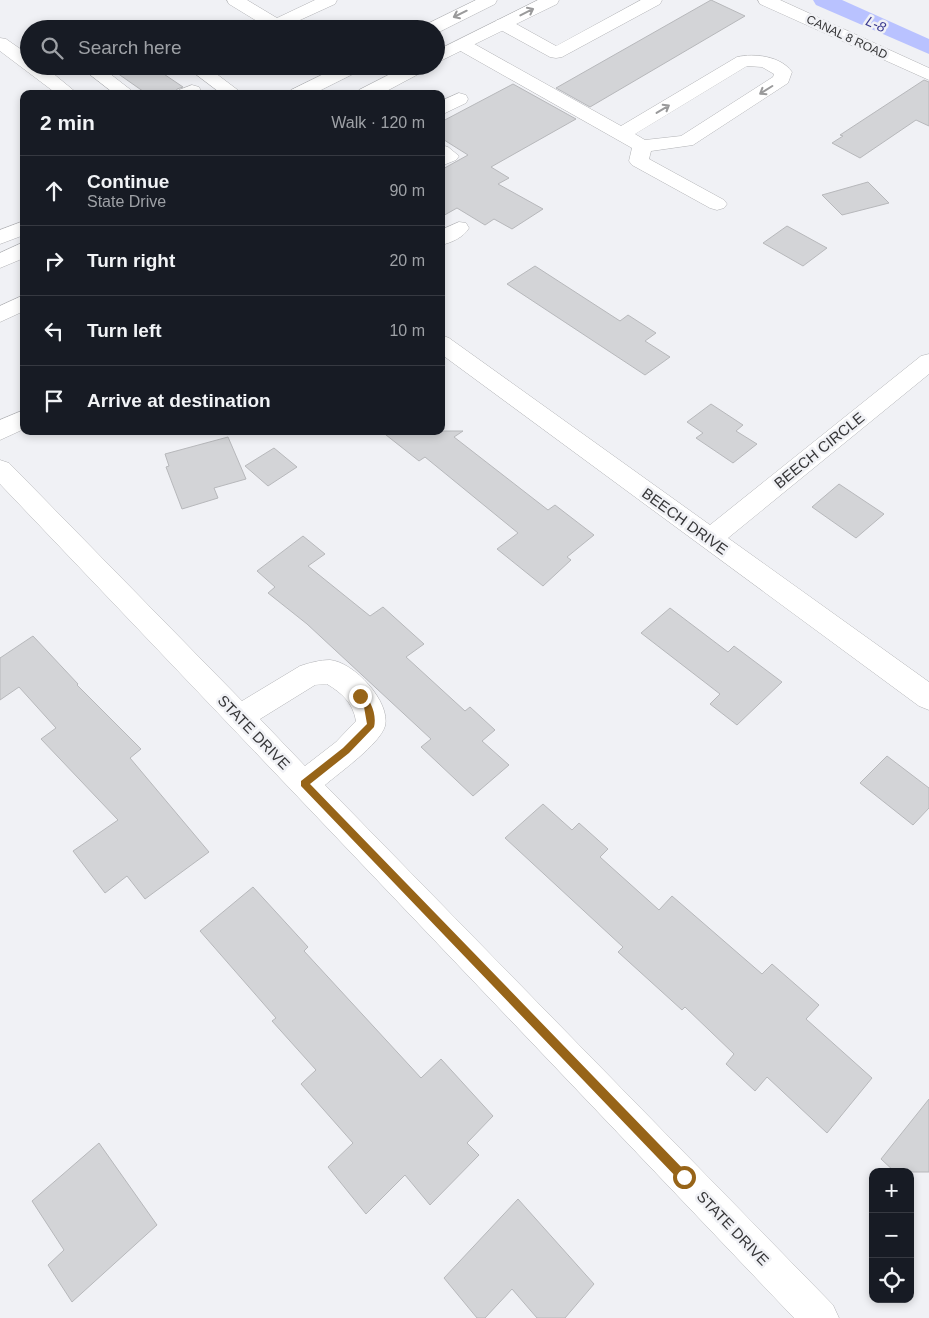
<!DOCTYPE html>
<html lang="en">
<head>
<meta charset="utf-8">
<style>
	:root { --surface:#171b24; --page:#242831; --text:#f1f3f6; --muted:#9ea1a6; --line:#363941 }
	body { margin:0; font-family:Helvetica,sans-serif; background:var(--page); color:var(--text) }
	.controls { position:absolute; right:15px; bottom:15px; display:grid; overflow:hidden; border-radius:10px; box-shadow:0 2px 8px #0003 }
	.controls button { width:45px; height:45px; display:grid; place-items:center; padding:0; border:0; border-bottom:1px solid var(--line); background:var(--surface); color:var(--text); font:25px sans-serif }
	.stop { position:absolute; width:15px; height:15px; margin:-11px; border:4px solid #976418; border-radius:50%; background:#fff }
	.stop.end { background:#976418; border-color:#fff; box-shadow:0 1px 5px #0008 }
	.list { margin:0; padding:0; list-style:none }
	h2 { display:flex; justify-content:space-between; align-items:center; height:65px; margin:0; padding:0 20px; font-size:21px }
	h2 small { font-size:16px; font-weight:400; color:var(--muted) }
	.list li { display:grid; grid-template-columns:32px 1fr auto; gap:15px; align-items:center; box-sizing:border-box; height:70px; padding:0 20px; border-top:1px solid var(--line) }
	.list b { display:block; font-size:19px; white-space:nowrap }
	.list p { margin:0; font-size:16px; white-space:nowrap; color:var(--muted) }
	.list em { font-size:16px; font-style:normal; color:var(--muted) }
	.icon { flex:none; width:28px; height:28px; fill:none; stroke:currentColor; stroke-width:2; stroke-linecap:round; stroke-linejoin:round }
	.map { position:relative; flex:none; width:929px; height:1318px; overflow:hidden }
	.search { position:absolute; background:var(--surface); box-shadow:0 2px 8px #0003; left:20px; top:20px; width:425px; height:55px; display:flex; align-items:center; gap:12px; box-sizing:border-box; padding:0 18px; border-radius:28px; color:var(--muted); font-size:19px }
	.panel { position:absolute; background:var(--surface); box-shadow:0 2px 8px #0003; left:20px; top:90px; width:425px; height:345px; border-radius:10px }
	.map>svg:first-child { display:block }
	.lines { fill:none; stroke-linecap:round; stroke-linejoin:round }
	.canal { fill:#b9c2ff; fill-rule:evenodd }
	.building { fill:#d3d4d7; stroke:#b7b8bb }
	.minor-casing { stroke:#b2b3b6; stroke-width:1 }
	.major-casing { stroke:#b2b3b6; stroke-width:1 }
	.minor { fill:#fff; fill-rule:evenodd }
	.major { fill:#fff; fill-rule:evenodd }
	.oneway { stroke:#9a9a9b }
	.route { fill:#976418 }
	.labels { text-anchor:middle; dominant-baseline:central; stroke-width:5; stroke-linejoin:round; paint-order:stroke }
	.far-street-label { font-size:12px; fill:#353537; stroke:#f0f1f5 }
	.far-water-label { font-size:14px; font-style:italic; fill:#3a3a90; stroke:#f0f1f5 }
	.street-label { font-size:15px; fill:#353537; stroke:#f0f1f5 }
</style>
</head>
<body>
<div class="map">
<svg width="929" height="1318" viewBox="0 0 929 1318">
	<rect width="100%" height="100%" fill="#f0f1f5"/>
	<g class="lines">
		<path class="canal" d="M813 0H842L929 39V54L816 5Z"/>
	</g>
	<path class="building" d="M711 0 745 16 590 107 556 88Z
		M107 66H152L183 87 177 89 175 94H147Z
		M924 80 929 82V126L916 120 860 158 832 143 843 136 840 135Z
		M513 84 576 119 491 167 509 178 498 184 543 209 512 229 494 219 485 225 457 208 441 217V170L468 155 441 138V122Z
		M868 182 889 203 842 215 822 195Z
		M787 226 827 248 803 266 763 243Z
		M535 266 620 321 628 315 656 333 645 341 670 357 645 375 507 284Z
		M711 404 743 425 736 431 757 444 733 463 696 438 703 433 687 422Z
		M381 431H463L454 437 548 510 555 505 594 535 567 557 571 560 543 586 497 549 518 533 425 457 419 461Z
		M228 437 246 479 214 488 218 498 182 509 166 467 169 466 165 454Z
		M274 448 297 467 268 486 245 466Z
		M839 484 884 514 856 538 812 507Z
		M303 536 325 554 308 566 370 616 383 607 424 644 406 657 465 711 470 707 495 730 482 741 509 765 473 796 421 747 431 739 307 624 268 593 275 587 257 571Z
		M670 608 728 652 734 646 782 682 737 725 710 704 720 694 641 633Z
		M33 636 78 684 77 685 141 749 130 758 209 852 145 899 127 876 105 893 73 851 118 820 41 739 56 728 19 687 0 700V658Z
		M887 756 929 788V808L913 825 860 783Z
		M543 804 572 830 579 823 608 849 600 857 659 910 672 896 762 974 772 964 819 1005 806 1019 872 1078 827 1133 767 1077 755 1091 726 1064 734 1054 685 1007 682 1010 618 952 623 947 505 838Z
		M253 887 308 947 304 951 421 1078 441 1059 493 1116 467 1143 479 1155 430 1205 405 1175 366 1214 328 1167 353 1143 301 1084 316 1070 272 1021 276 1018 200 931Z
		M929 1099V1172H895L881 1159Z
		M99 1143 157 1225 72 1302 48 1265 64 1250 32 1201Z
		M518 1199 594 1284 565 1318H537L512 1289 485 1318H477L444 1278Z"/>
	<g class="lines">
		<defs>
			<path id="minor" d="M227 0H247L277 18 315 0H337L335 4 289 25 292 29H270L229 4Z
				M641 0H662L660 4 562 57 556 58 550 57 497 28 494 24 497 20 503 19 509 20 556 46Z
				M758 0H780L929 68V80L760 4Z
				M0 38 6 39 29 55V66H44L78 94H57L0 51Z
				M463 40 469 41 621 126 737 57C754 53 781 56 792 72L788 83 693 145 651 151 649 159 724 200 727 204 724 208 717 210 710 208 632 165 629 161 632 148 457 49 454 45 457 41ZM747 66 762 67 774 74 773 77 681 136 645 140 635 134Z
				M79 66H100L136 94H115Z
				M185 66H206L243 94H222Z
				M192 85 199 87 201 91 199 94H177L179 90Z
				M459 93 466 95 468 99 466 103 441 115V101Z
				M441 145 448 147 459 156 456 160 441 166Z
				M459 222 466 223 469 228C464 237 451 243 441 245V230Z
				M24 295V311L0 322V306Z
				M441 335 449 338 710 525 921 356 929 354V374L728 538 929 682V710L919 706 441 354Z
				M24 410V429L0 440V420Z
				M0 460 9 463 242 701 300 666C309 663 320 660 330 660 354 662 391 702 385 726 380 744 339 773 325 785L833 1305 839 1318H794L0 484ZM327 684C342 693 353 703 356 721L336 742 305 766 260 719 315 685Z"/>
			<path id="major" d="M476 0H497L495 4 437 33 436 29H422L425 25Z
				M538 0H559L557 4 436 63V51Z
				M340 66H364L361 70 313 94H289L291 90Z
				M406 66H429L426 70 381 94H357L359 90Z
				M24 221V235L0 244V230Z
				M24 242V258L0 268V253Z"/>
		</defs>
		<use href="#minor" class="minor-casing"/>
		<use href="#major" class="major-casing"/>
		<use href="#minor" class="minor"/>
		<use href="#major" class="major"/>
	</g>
	<defs><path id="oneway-shaft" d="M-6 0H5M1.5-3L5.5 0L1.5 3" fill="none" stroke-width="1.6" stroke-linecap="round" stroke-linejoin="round" transform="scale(1.25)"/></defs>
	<g class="oneway">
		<use href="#oneway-shaft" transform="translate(527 12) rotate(-27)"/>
		<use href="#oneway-shaft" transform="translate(460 14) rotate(154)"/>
		<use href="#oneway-shaft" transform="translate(766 90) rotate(148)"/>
		<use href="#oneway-shaft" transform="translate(663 109) rotate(-31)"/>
	</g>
	<path class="route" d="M360 692C371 698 377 715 374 727L349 753 310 784 688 1174 689 1177 688 1181 684 1183 680 1181 301 786V781L343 748 367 724 364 707 356 696Z"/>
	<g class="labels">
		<g class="far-street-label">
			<text transform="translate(847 37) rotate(25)">CANAL 8 ROAD</text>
		</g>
		<g class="far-water-label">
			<text transform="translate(876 24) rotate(24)">L-8</text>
		</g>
		<g class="street-label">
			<text transform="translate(819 450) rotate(-39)">BEECH CIRCLE</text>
			<text transform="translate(685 521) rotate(36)">BEECH DRIVE</text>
			<text transform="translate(254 732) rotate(46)">STATE DRIVE</text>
			<text transform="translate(733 1228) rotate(46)">STATE DRIVE</text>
		</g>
	</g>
</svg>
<div class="controls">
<button>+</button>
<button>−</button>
<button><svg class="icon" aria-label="locate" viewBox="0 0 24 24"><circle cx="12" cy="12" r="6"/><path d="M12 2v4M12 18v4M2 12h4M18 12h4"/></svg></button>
</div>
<div class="stop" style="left:684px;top:1177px"></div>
<div class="stop end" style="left:360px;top:696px"></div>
<div class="search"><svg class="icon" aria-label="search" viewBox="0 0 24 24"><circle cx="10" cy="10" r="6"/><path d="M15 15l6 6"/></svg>Search here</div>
<section class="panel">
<h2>2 min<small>Walk · 120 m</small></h2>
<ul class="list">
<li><svg class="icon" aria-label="ahead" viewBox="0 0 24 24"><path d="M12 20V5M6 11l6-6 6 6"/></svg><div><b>Continue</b><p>State Drive</p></div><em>90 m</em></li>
<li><svg class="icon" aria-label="right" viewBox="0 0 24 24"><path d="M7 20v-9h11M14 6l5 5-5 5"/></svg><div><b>Turn right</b></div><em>20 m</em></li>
<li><svg class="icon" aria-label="left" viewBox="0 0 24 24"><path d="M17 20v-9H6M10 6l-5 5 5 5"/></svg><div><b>Turn left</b></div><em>10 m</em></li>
<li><svg class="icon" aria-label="arrive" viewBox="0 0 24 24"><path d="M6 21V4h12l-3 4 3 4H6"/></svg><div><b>Arrive at destination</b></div></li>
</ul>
</section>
</div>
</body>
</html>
